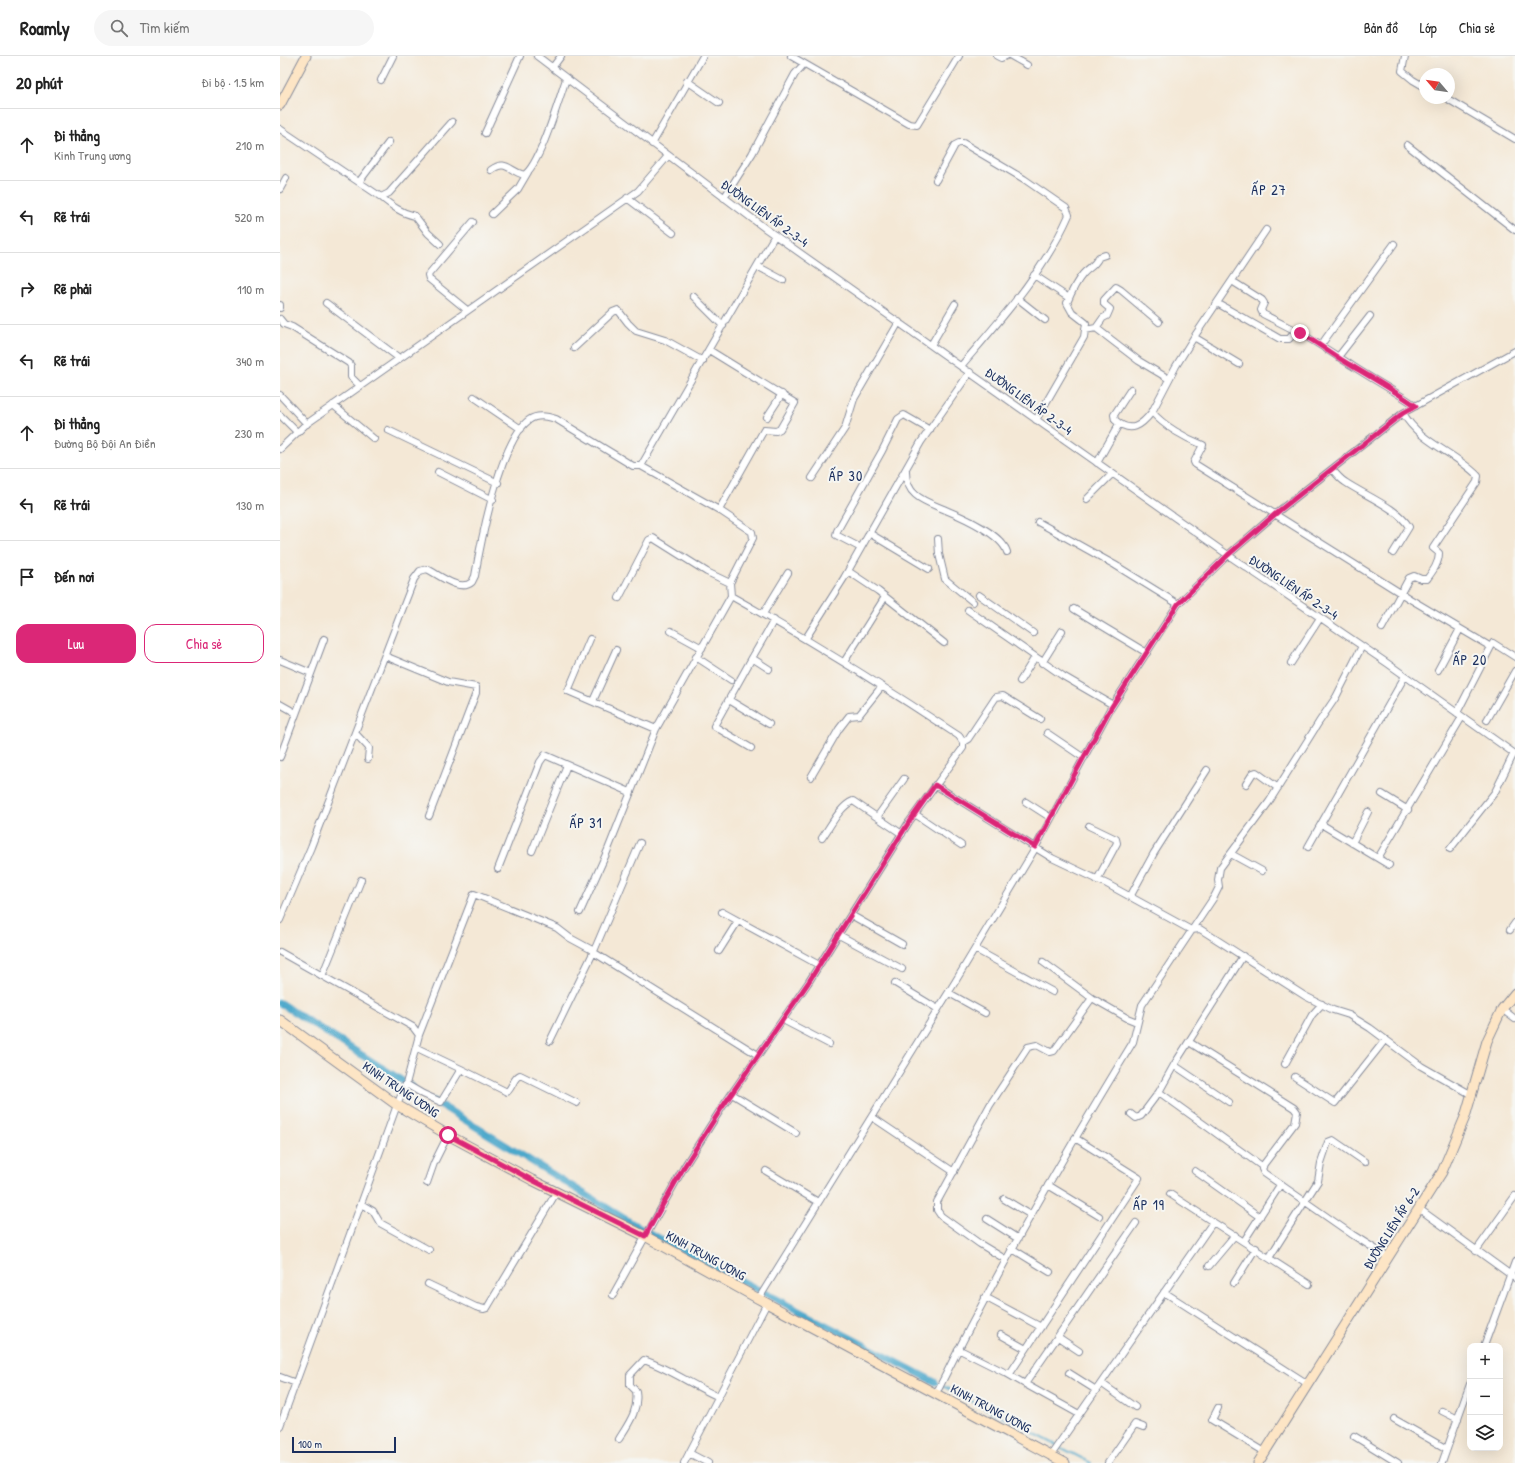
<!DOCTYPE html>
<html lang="vi">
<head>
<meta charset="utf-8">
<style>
	:root { --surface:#fff; --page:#f6f6f6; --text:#222; --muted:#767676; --line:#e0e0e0; --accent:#db2777 }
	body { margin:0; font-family:"Patrick Hand",sans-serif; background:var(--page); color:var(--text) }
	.controls { position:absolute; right:12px; bottom:12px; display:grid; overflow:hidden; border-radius:8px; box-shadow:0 4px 16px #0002 }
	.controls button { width:36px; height:36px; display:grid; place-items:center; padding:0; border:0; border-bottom:1px solid var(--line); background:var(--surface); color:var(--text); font:20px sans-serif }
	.compass { position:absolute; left:1139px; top:12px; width:36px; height:36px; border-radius:50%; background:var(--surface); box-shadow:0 4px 16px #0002; rotate:299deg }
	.scale { position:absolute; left:12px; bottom:10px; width:104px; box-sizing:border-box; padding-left:4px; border:2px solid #1b2f5e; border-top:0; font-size:11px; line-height:14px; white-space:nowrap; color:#1b2f5e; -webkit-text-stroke:3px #f6f6f2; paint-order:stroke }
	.stop { position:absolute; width:12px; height:12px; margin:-9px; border:3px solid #db2777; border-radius:50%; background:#fff }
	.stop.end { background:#db2777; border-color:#fff; box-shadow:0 1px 4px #0008 }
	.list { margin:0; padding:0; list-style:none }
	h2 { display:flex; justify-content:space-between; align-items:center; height:52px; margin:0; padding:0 16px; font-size:17px }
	h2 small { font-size:13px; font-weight:400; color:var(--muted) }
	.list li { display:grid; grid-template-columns:26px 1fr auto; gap:12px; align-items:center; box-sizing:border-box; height:72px; padding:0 16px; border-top:1px solid var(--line) }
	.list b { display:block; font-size:15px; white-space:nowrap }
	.list p { margin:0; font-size:13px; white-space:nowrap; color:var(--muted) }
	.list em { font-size:13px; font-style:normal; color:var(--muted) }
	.actions { display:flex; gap:8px; padding:12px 16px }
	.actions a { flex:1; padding:9px 0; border:1px solid var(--accent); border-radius:12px; text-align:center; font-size:14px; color:var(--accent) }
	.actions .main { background:var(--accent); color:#fff }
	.icon { flex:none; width:22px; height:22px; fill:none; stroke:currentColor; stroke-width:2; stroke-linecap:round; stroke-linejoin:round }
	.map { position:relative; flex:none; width:1235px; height:1407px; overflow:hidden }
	header { display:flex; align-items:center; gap:24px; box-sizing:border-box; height:56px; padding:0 20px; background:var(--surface); border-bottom:1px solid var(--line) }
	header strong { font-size:19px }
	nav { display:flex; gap:22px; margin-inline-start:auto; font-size:14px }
	.search { width:280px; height:36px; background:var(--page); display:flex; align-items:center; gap:10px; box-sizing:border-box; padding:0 14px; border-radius:22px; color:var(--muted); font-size:15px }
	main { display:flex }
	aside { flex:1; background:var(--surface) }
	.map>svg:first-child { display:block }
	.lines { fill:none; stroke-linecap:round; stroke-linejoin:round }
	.stream { stroke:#4da8cb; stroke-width:2 }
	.canal { stroke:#4da8cb; stroke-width:7 }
	.street-casing { stroke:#888c9a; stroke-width:8 }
	.secondary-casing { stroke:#888c9a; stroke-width:11 }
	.street { stroke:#fff; stroke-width:6 }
	.secondary { stroke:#fde5c5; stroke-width:9 }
	.route { stroke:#db2777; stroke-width:5 }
	.labels { text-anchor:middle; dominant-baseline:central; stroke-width:4; stroke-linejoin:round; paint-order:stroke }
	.street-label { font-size:13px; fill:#1b2f5e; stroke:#f6f6f2 }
	.neighbourhood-label { font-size:14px; letter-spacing:1px; fill:#1b2f5e; stroke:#f6f6f2 }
</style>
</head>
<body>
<header>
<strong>Roamly</strong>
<div class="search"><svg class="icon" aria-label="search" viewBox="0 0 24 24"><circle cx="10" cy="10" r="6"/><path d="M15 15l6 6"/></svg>Tìm kiếm</div>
<nav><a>Bản đồ</a><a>Lớp</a><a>Chia sẻ</a></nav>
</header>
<main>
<aside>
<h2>20 phút<small>Đi bộ · 1.5 km</small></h2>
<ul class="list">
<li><svg class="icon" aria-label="ahead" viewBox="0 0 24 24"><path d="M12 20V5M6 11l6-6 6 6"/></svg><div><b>Đi thẳng</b><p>Kinh Trung ương</p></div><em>210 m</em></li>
<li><svg class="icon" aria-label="left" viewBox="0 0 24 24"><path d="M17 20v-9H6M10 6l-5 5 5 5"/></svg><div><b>Rẽ trái</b></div><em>520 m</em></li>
<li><svg class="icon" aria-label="right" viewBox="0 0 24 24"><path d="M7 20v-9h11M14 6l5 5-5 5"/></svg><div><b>Rẽ phải</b></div><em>110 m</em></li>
<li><svg class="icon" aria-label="left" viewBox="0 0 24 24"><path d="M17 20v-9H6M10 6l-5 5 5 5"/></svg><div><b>Rẽ trái</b></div><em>340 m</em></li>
<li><svg class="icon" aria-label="ahead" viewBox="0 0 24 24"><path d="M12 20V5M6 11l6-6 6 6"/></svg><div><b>Đi thẳng</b><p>Đường Bộ Đội An Điền</p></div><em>230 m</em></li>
<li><svg class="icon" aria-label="left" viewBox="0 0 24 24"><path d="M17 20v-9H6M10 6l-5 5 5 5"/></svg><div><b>Rẽ trái</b></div><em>130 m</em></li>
<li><svg class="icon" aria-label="arrive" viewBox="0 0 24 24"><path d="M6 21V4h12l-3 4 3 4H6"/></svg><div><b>Đến nơi</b></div></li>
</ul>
<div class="actions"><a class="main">Lưu</a><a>Chia sẻ</a></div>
</aside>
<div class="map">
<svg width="1235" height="1407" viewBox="0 0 1235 1407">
	<rect width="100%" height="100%" fill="#f6f6f2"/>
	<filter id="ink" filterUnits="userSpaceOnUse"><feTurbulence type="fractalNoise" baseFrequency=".025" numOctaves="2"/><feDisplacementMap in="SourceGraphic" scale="8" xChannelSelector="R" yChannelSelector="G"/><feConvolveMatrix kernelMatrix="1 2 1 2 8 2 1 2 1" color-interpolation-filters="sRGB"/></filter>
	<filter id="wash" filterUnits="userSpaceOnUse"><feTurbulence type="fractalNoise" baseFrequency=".012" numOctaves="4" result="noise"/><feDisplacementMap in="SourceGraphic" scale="16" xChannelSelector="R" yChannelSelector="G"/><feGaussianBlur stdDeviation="0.9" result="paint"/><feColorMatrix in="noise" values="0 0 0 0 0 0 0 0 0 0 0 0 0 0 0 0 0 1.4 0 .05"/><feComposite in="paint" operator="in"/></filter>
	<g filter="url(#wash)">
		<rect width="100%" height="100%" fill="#f4e8d6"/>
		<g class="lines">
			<path class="stream" d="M655 1326 811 1407"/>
			<path class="canal" d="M0 947 132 1031
				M154 1045 358 1171 655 1326"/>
		</g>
	</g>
	<g filter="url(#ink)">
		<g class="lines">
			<defs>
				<path id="street" d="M257 0 486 173 948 499 1107 607 1235 698
					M511 0 629 68 637 69 679 0
					M717 0 721 2 726 0
					M731 0 747 9
					M1125 0 1122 15 1133 24 1145 31
					M272 12 281 0
					M101 24 113 0
					M407 25 439 47
					M1166 42 1235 83
					M0 73 101 141 109 137 172 66
					M205 77 240 0
					M372 88 423 0
					M1127 89 1235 174
					M211 114C226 103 229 115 244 119 260 109 279 43 286 23
					M656 124 675 89 679 87H683L744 123 786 152 789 159C764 216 721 263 681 310
					M79 126 109 86
					M0 133 6 122
					M101 141C112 150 121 157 135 160L148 177 160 188
					M347 142 393 177
					M444 142 472 98 515 18 524 8
					M212 158 238 133 248 116
					M477 210 503 224
					M754 219 789 242
					M952 225 982 244 984 247 981 254 983 258 1016 275
					M413 240 443 270
					M737 242 765 264
					M46 247 119 302
					M937 247 1000 283H1009L1016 275C1035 285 1052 297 1071 309 1092 323 1115 335 1136 350
					M0 249V252
					M187 254 149 223 148 219 193 166
					M0 263 4 268 12 271 69 307 71 310V321L80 330
					M816 272 859 305 889 323
					M805 274 816 272 823 262 827 260 830 253 824 248V244L836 231 841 234 879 266
					M914 281 986 174
					M651 289 675 248
					M1041 289 1114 188
					M294 292 333 256 338 254 348 267 356 275 385 284 423 305
					M1058 301 1090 260
					M959 308 914 281 896 310 872 356C884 370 905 382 923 389L914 406 915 408 1130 543 1211 591
					M851 333 834 359 835 364C851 378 861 370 872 356
					M0 339 27 368
					M194 341 241 373
					M53 349 94 383
					M0 359 17 376
					M487 361 502 338
					M756 364 804 281 806 267 792 256 787 247C791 237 796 226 803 218 810 210 813 212 819 201L825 199
					M108 374 218 427
					M0 393 25 369 358 135 388 100
					M817 407 839 368
					M361 410 495 179
					M1052 413C1056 418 1060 423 1065 426 1084 439 1118 452 1129 471L1113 497
					M626 414C625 442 648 446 668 455 685 462 722 479 727 496
					M158 416 213 444
					M532 422 565 372 574 343 619 266
					M807 443 832 418
					M439 454 472 476 473 482 450 527 451 540
					M758 466 835 509 898 548
					M589 477 649 513
					M658 483 659 498 665 523 693 546
					M581 492 556 479 557 475 602 395 618 363 624 359 650 374
					M568 515 598 535 664 587
					M699 539 753 577
					M339 542 369 484 373 482 427 516 450 527
					M794 553 867 597
					M688 554 783 620 833 649
					M483 558 508 517
					M1102 572 1129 522 1134 520 1141 523H1147C1153 515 1159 507 1159 497L1153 492 1197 426 1198 420C1175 396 1140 387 1123 357
					M391 575 422 592
					M526 582 564 522 641 386 690 316
					M310 583 288 635 376 673
					M105 600 168 626 196 631V637L149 760
					M416 601 451 624
					M0 604 31 617
					M564 606 605 541
					M762 607 782 575
					M1011 607 1040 562
					M489 613 472 602 494 564
					M1158 614 1180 573
					M740 625 755 601
					M449 644 489 668
					M313 645 336 594
					M0 648 16 657
					M1177 657 1213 587 1235 601
					M1207 664 1235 615
					M75 677 89 692 88 703
					M767 677 804 702
					M683 686 688 683 716 641 723 640 760 663
					M471 692 434 670 472 602
					M0 701 44 583
					M531 721 559 673 569 660 579 659 602 630
					M966 728 973 717 976 716 998 732
					M655 729 772 802 827 828 911 874 920 873 1025 940 1053 954 1069 959 1090 972 1141 1010 1192 1039
					M1102 738 1128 754
					M746 746 771 762
					M635 758 681 789
					M597 761 624 723
					M809 770 836 783 837 787 817 824
					M542 782C550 771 560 750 573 745L622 778
					M1072 787 1088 756
					M1028 791 1041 768
					M1170 793 1215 736 1234 697
					M252 795 287 709
					M951 798 982 815
					M1098 802 1182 661
					M1109 809 1041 768 1125 620
					M218 813 260 706 265 699 350 736
					M850 841 874 797 927 714
					M300 856 327 796 376 673 451 540C529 584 605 631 679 680L683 686V692L629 766 528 927 441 1053 404 1111 333 1239
					M442 856 539 909
					M571 859 622 888
					M0 864 31 791 134 523 140 515 147 513C158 518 180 537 192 526L195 520C201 485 220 385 249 364 257 358 267 360 276 363L353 410H361L439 454 484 374 496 375 500 373 515 347 429 294
					M1230 874 1235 867
					M559 879 622 913
					M695 893 773 936
					M439 895 458 865
					M0 896 133 971 139 979 126 1028 117 1049 0 1370
					M313 896 478 999
					M963 900 894 1009 879 1036 983 1111
					M763 906 812 942
					M42 920 81 824
					M615 927 658 953
					M669 937 705 957
					M1222 953 1235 963
					M503 964 549 988
					M139 979 194 838 277 872 290 882 314 895
					M270 985 314 895 360 787
					M909 986 1014 1052 1017 1056 1015 1067 984 1108 982 1113 984 1117 1073 1179 1108 1201
					M137 992 181 1013
					M1005 1008 1032 959 1042 948
					M894 1009 949 1046
					M1015 1021 1055 1047 1105 984
					M126 1028 143 1038 161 1046 181 1013 227 1036C233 1031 233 1022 240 1019L297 1047
					M452 1038 516 1077
					M851 1058 856 1062 861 1060 879 1036
					M592 1061 674 1116
					M486 1115 538 1146
					M915 1115 980 1161
					M147 1127 154 1107 168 1079
					M768 1129 819 1160
					M724 1143 751 1159
					M81 1148 93 1155 100 1167 149 1194
					M1138 1152 1235 1222
					M707 1163 737 1182
					M933 1166 1029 1228
					M964 1185 1000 1129
					M731 1192 770 1216
					M1196 1195 1235 1140
					M989 1202 1038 1125 1041 1107 1048 1086 1053 1084 1085 1106
					M725 1203 700 1188 661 1160 657 1154V1146L710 1049 748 991 757 989 770 996 774 995 812 942 847 962 857 966
					M929 1210 955 1179
					M954 1227 976 1192
					M148 1228 196 1251 204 1253 207 1252 276 1137
					M884 1236 1028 1328
					M705 1241 761 1271
					M477 1242 481 1239 675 926 753 796 829 655 898 548 948 499 1000 454 1123 357 1235 295
					M721 1279 746 1293
					M778 1281 799 1295
					M1204 1290 1235 1206
					M678 1293 726 1317 731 1316 859 1122 795 1082
					M726 1317 745 1328 856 1167
					M789 1317 816 1334
					M0 1321 16 1327
					M821 1327 855 1351
					M745 1328 799 1358
					M655 1337 659 1332C718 1213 784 1099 853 986L862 949 934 841 939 831 938 824 940 812 989 746 1039 666 1056 641 1082 590
					M938 1352 932 1364 985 1396
					M1162 1355 1178 1363
					M1114 1363 1167 1393
					M1074 1380 1118 1407
					M339 1383C349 1367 359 1354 356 1335L350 1329V1319L364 1304C390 1313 412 1329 437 1340
					M409 1397 428 1407
					M771 1399 933 1166 890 1138
					M404 1407 487 1247
					M828 1407 855 1368 863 1371
					M1162 1407 1190 1328"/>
				<path id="secondary" d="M0 49 26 0
					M0 964 117 1049 168 1079 252 1124 365 1180 477 1242 785 1407
					M978 1407 1162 1116 1185 1061 1207 985 1222 953 1235 937"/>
			</defs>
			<use href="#street" class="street-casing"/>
			<use href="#secondary" class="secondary-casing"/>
			<use href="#street" class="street"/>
			<use href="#secondary" class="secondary"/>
		</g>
	</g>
	<g class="lines" filter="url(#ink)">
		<path class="route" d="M168 1079 252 1124 365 1180 404 1111 441 1053 528 927 629 766 655 729 755 791 829 655 898 548 948 499 1000 454 1123 357 1136 350C1115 335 1094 323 1072 310 1054 300 1038 287 1020 277"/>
	</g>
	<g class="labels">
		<g class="street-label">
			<text transform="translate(485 157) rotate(36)">ĐƯỜNG LIÊN ẤP 2-3-4</text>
			<text transform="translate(749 345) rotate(36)">ĐƯỜNG LIÊN ẤP 2-3-4</text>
			<text transform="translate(1014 531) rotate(34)">ĐƯỜNG LIÊN ẤP 2-3-4</text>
			<text transform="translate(121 1033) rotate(34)">KINH TRUNG ƯƠNG</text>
			<text transform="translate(1111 1172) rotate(-58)">ĐƯỜNG LIÊN ẤP 6-2</text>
			<text transform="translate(426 1199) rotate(29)">KINH TRUNG ƯƠNG</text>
			<text transform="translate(711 1352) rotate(28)">KINH TRUNG ƯƠNG</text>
		</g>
		<g class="neighbourhood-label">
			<text x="989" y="133">ẤP 27</text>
			<text x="566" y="419">ẤP 30</text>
			<text x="1190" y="603">ẤP 20</text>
			<text x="306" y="766">ẤP 31</text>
			<text x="869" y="1148">ẤP 19</text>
		</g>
	</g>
</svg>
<div class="controls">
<button>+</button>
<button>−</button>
<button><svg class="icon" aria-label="layers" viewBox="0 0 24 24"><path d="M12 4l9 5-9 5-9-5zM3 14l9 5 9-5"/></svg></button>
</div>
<svg class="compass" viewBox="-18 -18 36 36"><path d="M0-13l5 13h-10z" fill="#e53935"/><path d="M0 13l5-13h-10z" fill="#767676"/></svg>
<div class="scale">100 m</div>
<div class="stop" style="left:168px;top:1079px"></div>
<div class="stop end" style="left:1020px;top:277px"></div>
</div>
</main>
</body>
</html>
